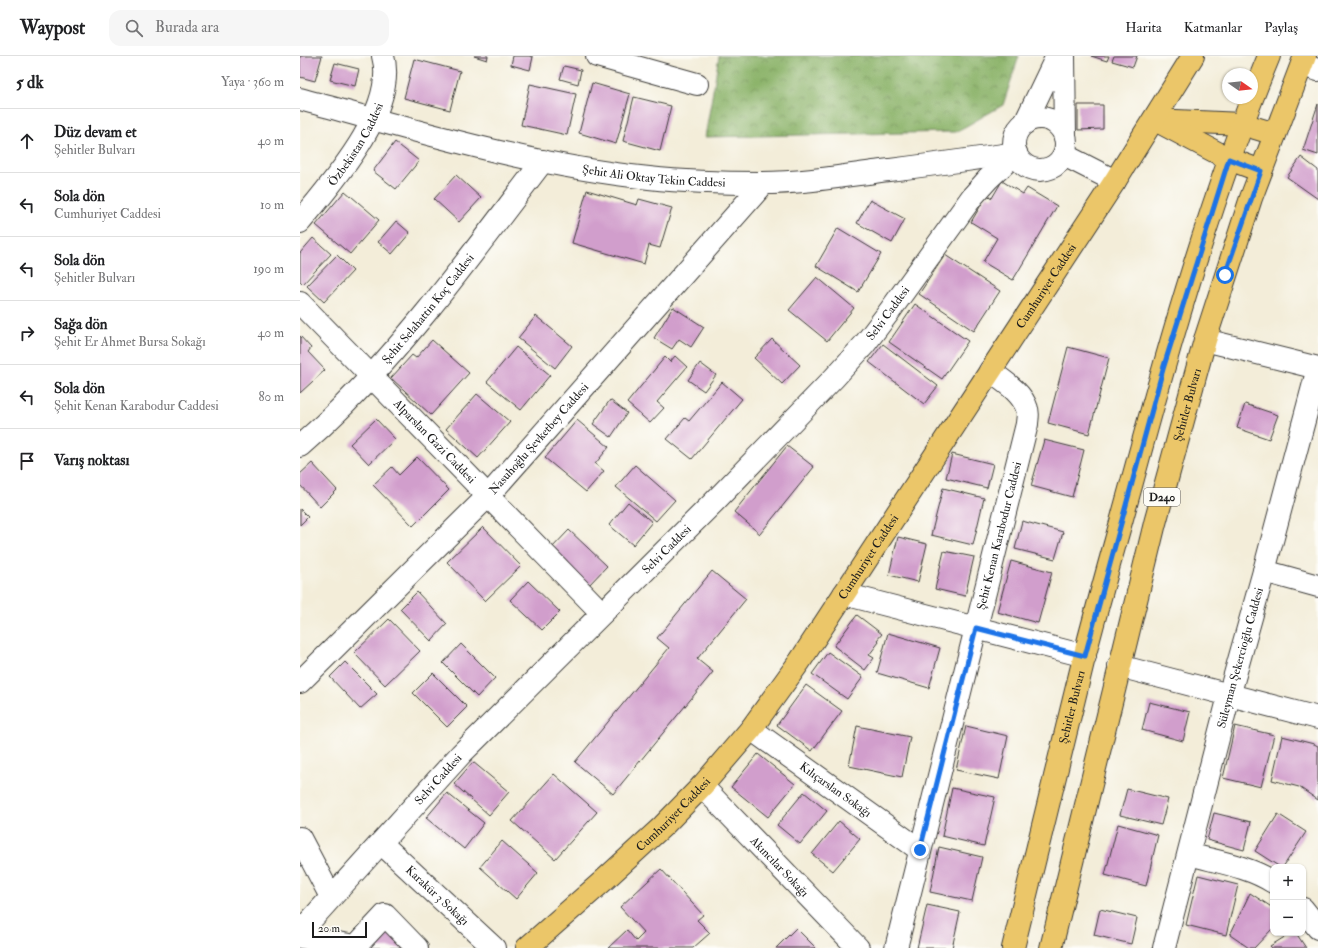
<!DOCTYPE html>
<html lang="tr">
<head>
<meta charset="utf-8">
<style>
	:root { --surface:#fff; --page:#f6f6f6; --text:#202124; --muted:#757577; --line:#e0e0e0 }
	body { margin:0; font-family:"IM FELL Double Pica",serif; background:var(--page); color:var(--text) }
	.controls { position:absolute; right:12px; bottom:12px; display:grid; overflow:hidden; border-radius:8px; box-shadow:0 1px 3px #0004 }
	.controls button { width:36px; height:36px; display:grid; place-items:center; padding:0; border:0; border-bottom:1px solid var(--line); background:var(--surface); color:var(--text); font:20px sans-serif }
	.compass { position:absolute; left:922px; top:12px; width:36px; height:36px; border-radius:50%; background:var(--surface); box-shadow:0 1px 3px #0004; rotate:104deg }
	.scale { position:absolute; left:12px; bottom:10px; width:55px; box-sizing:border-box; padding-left:4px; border:2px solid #1c1c1c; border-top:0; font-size:11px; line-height:14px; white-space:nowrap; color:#1c1c1c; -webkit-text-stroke:3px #fdfcf7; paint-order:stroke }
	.stop { position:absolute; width:12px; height:12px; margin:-9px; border:3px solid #1a73e8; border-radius:50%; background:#fff }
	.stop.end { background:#1a73e8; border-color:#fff; box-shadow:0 1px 4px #0008 }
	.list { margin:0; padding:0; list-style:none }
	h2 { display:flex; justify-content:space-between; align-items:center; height:52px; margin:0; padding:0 16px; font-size:17px }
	h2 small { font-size:13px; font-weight:400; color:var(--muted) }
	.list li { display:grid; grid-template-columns:26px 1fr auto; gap:12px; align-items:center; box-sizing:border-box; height:64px; padding:0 16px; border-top:1px solid var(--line) }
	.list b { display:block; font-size:15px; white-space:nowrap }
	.list p { margin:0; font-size:13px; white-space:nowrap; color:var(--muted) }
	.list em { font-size:13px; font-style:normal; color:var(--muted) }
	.icon { flex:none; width:22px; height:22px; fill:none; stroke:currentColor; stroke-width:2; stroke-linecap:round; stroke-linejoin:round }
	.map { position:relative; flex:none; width:1018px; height:892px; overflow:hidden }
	header { display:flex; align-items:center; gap:24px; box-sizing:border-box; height:56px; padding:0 20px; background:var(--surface); border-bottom:1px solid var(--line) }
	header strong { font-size:19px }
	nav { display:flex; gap:22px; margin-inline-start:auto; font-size:14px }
	.search { width:280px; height:36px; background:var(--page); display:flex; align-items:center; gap:10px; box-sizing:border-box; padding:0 14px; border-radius:12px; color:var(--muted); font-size:15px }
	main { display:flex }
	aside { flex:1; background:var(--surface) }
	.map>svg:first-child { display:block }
	.forest { fill:url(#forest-crowns); stroke:#546843 }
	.building { fill:#d19ecc }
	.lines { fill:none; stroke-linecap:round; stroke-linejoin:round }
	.minor-casing { stroke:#3c3b38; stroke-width:24 }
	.major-casing { stroke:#3c3b38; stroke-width:24 }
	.minor { stroke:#fff; stroke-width:22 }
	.major { stroke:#ebc669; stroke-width:22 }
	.route { stroke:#1a73e8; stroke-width:5 }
	.labels { text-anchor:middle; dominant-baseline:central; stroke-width:3; stroke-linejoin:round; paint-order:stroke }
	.shield { fill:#fdfcf7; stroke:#605f5e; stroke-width:1 }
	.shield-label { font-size:11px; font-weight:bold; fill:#1c1c1c }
	.street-label { font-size:12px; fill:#1c1c1c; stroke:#fdfcf7 }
</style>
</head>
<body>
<header>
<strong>Waypost</strong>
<div class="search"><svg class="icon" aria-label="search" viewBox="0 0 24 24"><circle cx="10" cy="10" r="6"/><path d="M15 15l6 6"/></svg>Burada ara</div>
<nav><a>Harita</a><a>Katmanlar</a><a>Paylaş</a></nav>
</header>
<main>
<aside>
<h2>5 dk<small>Yaya · 360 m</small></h2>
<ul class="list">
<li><svg class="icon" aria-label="ahead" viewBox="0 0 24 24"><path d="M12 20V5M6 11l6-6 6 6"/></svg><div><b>Düz devam et</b><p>Şehitler Bulvarı</p></div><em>40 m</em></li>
<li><svg class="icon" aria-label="left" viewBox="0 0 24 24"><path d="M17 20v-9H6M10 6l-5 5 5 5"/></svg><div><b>Sola dön</b><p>Cumhuriyet Caddesi</p></div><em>10 m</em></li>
<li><svg class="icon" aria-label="left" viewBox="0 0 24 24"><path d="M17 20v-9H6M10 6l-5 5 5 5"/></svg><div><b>Sola dön</b><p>Şehitler Bulvarı</p></div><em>190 m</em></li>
<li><svg class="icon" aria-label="right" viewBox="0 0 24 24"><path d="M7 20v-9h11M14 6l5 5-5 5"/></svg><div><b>Sağa dön</b><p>Şehit Er Ahmet Bursa Sokağı</p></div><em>40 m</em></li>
<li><svg class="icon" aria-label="left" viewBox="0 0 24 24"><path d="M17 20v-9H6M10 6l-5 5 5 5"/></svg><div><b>Sola dön</b><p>Şehit Kenan Karabodur Caddesi</p></div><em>80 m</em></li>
<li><svg class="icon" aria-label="arrive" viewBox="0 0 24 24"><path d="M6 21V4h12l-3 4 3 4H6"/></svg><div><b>Varış noktası</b></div></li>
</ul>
</aside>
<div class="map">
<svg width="1018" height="892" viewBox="0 0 1018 892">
	<defs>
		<pattern id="forest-crowns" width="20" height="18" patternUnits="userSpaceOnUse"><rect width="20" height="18" fill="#8cb46a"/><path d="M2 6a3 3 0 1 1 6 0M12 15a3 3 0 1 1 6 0" fill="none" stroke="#729256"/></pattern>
	</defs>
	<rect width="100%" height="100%" fill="#fdfcf7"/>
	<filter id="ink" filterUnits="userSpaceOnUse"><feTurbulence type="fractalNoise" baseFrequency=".025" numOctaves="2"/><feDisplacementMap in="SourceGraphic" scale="8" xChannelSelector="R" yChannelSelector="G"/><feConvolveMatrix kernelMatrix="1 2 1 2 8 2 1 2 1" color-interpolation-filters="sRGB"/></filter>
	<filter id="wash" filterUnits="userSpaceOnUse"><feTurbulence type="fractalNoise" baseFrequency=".012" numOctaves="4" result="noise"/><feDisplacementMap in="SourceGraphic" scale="16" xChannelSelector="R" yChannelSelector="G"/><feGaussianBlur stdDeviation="0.9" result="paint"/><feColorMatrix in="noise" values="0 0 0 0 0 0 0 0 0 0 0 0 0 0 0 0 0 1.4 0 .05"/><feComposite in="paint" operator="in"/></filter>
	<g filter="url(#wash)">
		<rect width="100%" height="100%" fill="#f3edd9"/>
		<path class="forest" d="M419 0H719L703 49 656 76 405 81Z"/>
		<g id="blocks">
			<path class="building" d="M0 0H22L15 25 0 21Z
				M174 0H188L187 4Z
				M213 0H229L233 1 230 14 211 9Z
				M791 0H809L807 5Z
				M814 0H837L833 11 812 5Z
				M114 3 160 15 150 54 104 42Z
				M35 7 59 13 55 30 30 24Z
				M264 10 281 14 278 28 260 23Z
				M292 27 330 38 316 88 279 77Z
				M230 28 276 38 267 79 221 69Z
				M334 41 371 50 360 95 323 85Z
				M1018 48V99L1003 94Z
				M778 49H803V73L778 74Z
				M95 86 119 105 96 133 73 115Z
				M1001 101 1018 114V143L987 121Z
				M156 119 181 142 159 166 134 143Z
				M702 125 723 138 727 132 757 150 713 224 683 206 697 182 671 166 687 139 692 142Z
				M287 134 337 149 339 143 372 152 360 192 349 189 344 208 272 187Z
				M45 135 79 164 50 198 16 169Z
				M570 144 605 163 592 187 557 167Z
				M96 165 110 177 92 198 78 186Z
				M538 172 581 198 558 236 516 210Z
				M13 182 31 198 3 228 0 225V197Z
				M37 199 53 215 24 246 7 230Z
				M645 199 700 235 674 275 619 238Z
				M517 221 554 252 527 285 489 254Z
				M615 248 668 285 642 323 589 286Z
				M373 251 404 271 391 291 379 283 372 293 354 282Z
				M236 260 272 290 255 312 218 282Z
				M0 280 11 292 8 296 25 314 0 337Z
				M472 283 500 309 482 328 454 302Z
				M132 284 169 317 131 359 91 322 112 299 116 302Z
				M583 288 638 330 624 348 569 306Z
				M216 291 250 319 221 354 187 326Z
				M768 291 809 302 789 378 748 367Z
				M375 300 387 311 357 346 364 352 350 367 327 347 365 301 370 306Z
				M400 307 416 319 404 335 388 324Z
				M422 326 442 343 392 403 367 383 385 362 389 365Z
				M177 338 210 366 178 402 146 373Z
				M310 344 327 357 311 381 293 368Z
				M945 348 978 359 969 383 937 372Z
				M76 363 95 383 69 408 50 388Z
				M277 364 309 391 295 408 304 415 286 436 245 402Z
				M744 384 784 394 772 441 731 430Z
				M487 390 514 411 460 478 434 456Z
				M652 398 693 408 687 432 646 422Z
				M117 401 149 434 113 470 73 429 92 411 99 419Z
				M12 407 37 434 20 451 0 429V418Z
				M335 409 375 444 356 465 316 431Z
				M643 432 684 442 673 489 631 479Z
				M328 446 352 466 333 489 309 469Z
				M0 453 8 461 0 469Z
				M722 465 763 476 755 503 715 493Z
				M183 471 221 510 185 545 147 506Z
				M269 474 307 510 288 530 250 494Z
				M598 481 627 488 618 526 589 519Z
				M644 495 674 501 665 540 635 533Z
				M711 505 752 516 738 567 697 556Z
				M412 515 446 543 397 603 413 616 313 738 275 706 369 592 357 582Z
				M228 525 260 556 242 574 210 544Z
				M117 536 147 568 131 585 100 553Z
				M557 559 582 578 577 584 579 586 569 599 574 602 565 614 534 590Z
				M89 563 120 595 85 629 54 597Z
				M588 577 640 592 629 632 577 617Z
				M161 588 195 622 177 641 143 607Z
				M528 596 563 621 547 643 512 618Z
				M45 606 77 638 60 653 30 621Z
				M133 617 167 651 147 671 113 637Z
				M506 629 542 655 512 695 477 669Z
				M849 646 890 656 883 685 842 674Z
				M557 670 610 681 602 721 549 710Z
				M666 670 708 680 699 723 656 714Z
				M935 670 974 679 961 731 923 722Z
				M982 680 1014 688 1018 690V744L999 731 972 724Z
				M458 698 495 728 468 761 431 731Z
				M173 706 209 736 189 759 154 728Z
				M254 718 297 756 255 803 212 765Z
				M652 732 695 741 684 790 642 780Z
				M827 733 868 743 861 769 820 759Z
				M504 736 527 755 500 788 477 769Z
				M147 737 184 767 164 793 126 762Z
				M914 757 951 766 944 794 907 784Z
				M978 758 1006 776 983 811H980L955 795Z
				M539 765 560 783 533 815 512 798Z
				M818 768 858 779 846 830 805 819Z
				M202 785 238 817 216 843 180 811Z
				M639 791 682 801 672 845 630 836Z
				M361 813 403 859 397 864 410 877 393 892H308L327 874 336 885 344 877 320 851Z
				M898 819 938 829 926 879 886 869Z
				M950 837 973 852V872L954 892H949L930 879Z
				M627 849 660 856 652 892H617Z
				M800 853 837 862 831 888 794 879Z
				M83 867 109 892H71L65 886Z
				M496 872 516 892H476Z
				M991 877H996L1006 892H972L970 890Z"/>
		</g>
	</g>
	<g filter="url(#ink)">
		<use href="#blocks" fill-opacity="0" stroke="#3c3b38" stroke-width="1"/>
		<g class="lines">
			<defs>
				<g id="minor">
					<path d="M297 0 397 28"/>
					<path d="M764 0 765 81"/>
					<path d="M1002 9 1018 14"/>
					<path id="s1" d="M0 43C113 74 232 110 349 122 386 126 424 127 462 127 500 127 537 121 574 116 621 110 669 104 716 97"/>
					<circle cx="740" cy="88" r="26"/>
					<path d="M725 67 757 0"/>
					<path d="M764 99 815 125"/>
					<path id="s2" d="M0 166C32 127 98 53 83 0"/>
					<path id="s3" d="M0 247 302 557"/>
					<path d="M905 284 1018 312"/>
					<path id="s4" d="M0 390C15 377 30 363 44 349 118 274 179 188 243 105"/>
					<path d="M964 515 1018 530"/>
					<path d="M544 538 785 600"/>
					<path d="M819 610 1018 662"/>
					<path id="s5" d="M0 626 188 440 464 127"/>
					<path id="s6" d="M451 673 620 794"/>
					<path id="s7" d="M402 730 558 892"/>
					<path d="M0 782 31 841"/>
					<path id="s8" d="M81 787 194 892"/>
					<path d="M889 798C917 806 948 810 973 826"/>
					<path d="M1003 853 1018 872"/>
					<path id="s9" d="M0 876 161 698 414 446 534 322 564 289 589 256 672 141 688 123 716 97"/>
					<path d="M0 881 56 890 58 892"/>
					<path d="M56 890 85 859 117 892"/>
					<path id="s10" d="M596 892 727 368C727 364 729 357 727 353 722 336 703 325 690 315"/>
					<path id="s11" d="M864 892 929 640 964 515 1018 312"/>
				</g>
				<g id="major">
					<path d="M854 64 942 68 975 78"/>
					<path d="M859 66 929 103 961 115"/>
					<path id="s12" d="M227 892 302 826 363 770 402 730 451 673 500 605 815 125 893 0"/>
					<path id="s13" d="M713 892C737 795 760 698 784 602 799 543 816 485 832 426 871 282 912 138 969 0"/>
					<path id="s14" d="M751 892 855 467 905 284 951 142 1005 0"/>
				</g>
			</defs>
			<use href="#minor" class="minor-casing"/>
			<use href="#major" class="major-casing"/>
			<use href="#minor" class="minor"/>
			<use href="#major" class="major"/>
		</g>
	</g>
	<g class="lines" filter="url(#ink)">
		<path class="route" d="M620 794 676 572 785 600 863 313 929 103 961 115 925 219"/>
	</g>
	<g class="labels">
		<rect class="shield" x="844" y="432" width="36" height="18" rx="3"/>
		<g class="shield-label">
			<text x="862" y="441">D240</text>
		</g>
		<g class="street-label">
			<text stroke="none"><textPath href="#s2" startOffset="96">Özbekistan Caddesi</textPath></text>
			<text stroke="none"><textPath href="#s1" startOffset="363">Şehit Ali Oktay Tekin Caddesi</textPath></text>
			<text stroke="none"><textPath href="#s12" startOffset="846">Cumhuriyet Caddesi</textPath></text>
			<text stroke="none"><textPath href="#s4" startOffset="188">Şehit Selahattin Koç Caddesi</textPath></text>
			<text stroke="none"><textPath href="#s9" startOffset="854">Selvi Caddesi</textPath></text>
			<text stroke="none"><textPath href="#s14" startOffset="560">Şehitler Bulvarı</textPath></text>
			<text stroke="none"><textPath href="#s5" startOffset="341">Nasuhoğlu Şevketbey Caddesi</textPath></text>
			<text stroke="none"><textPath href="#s3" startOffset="193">Alparslan Gazi Caddesi</textPath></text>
			<text stroke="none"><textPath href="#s10" startOffset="425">Şehit Kenan Karabodur Caddesi</textPath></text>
			<text stroke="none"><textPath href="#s9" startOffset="530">Selvi Caddesi</textPath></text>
			<text stroke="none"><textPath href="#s12" startOffset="522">Cumhuriyet Caddesi</textPath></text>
			<text stroke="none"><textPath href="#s11" startOffset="300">Süleyman Şekercioğlu Caddesi</textPath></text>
			<text stroke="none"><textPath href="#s13" startOffset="248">Şehitler Bulvarı</textPath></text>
			<text stroke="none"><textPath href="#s9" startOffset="206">Selvi Caddesi</textPath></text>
			<text stroke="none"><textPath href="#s6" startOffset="104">Kılıçarslan Sokağı</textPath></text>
			<text stroke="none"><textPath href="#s12" startOffset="198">Cumhuriyet Caddesi</textPath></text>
			<text stroke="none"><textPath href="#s7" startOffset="112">Akıncılar Sokağı</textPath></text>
			<text stroke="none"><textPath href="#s8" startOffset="77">Karakür 3 Sokağı</textPath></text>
		</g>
	</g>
</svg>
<div class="controls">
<button>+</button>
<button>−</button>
</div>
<svg class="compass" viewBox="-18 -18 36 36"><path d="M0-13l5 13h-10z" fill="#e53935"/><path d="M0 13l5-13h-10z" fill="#757577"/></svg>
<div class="scale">20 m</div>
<div class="stop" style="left:925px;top:219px"></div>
<div class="stop end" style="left:620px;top:794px"></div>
</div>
</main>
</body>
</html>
